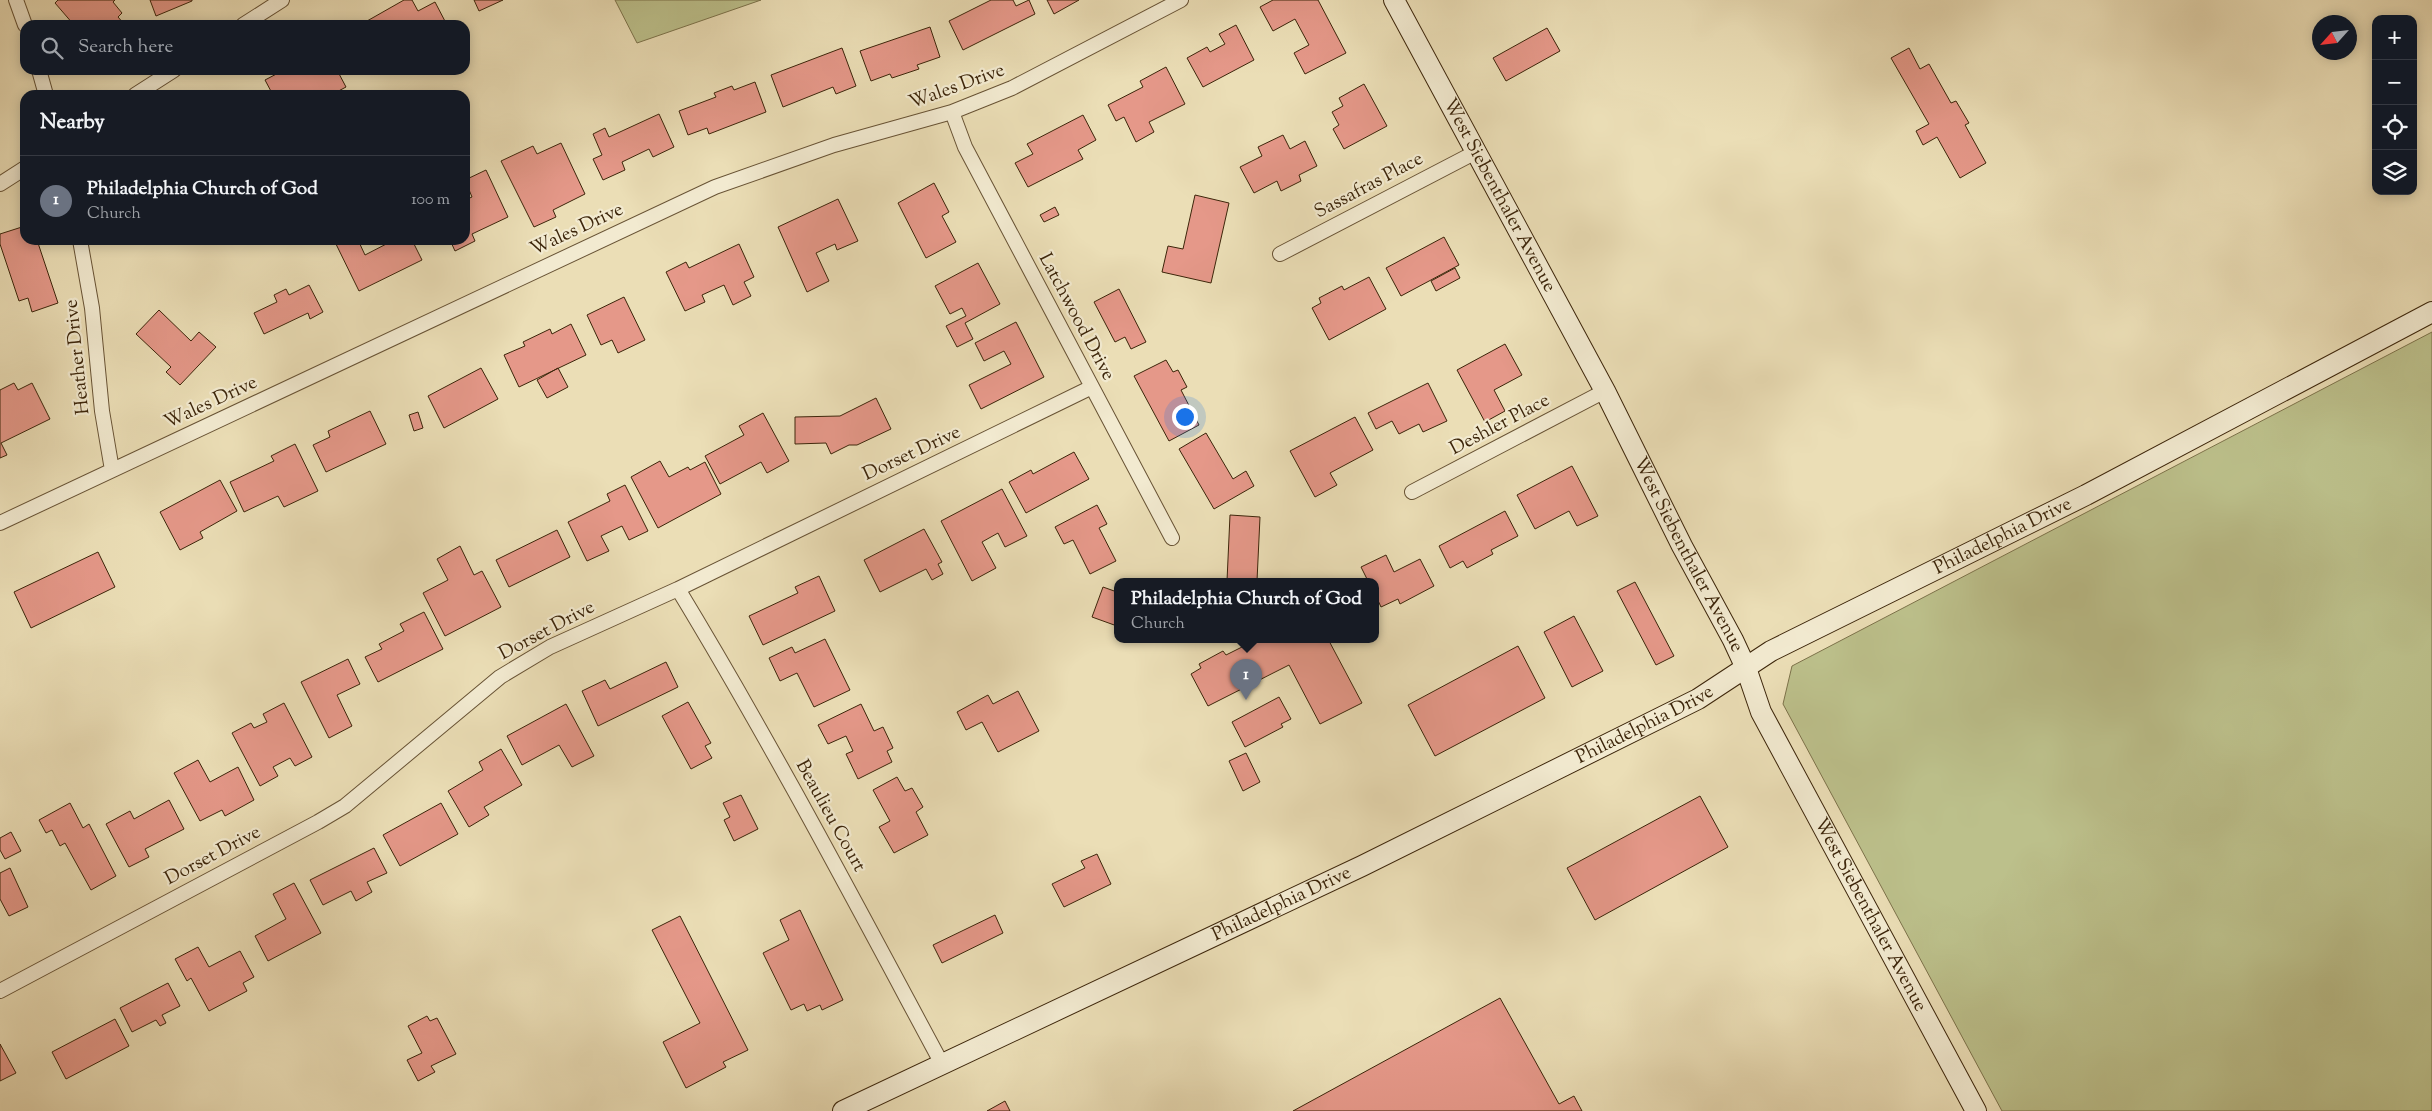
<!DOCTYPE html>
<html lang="en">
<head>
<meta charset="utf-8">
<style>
	:root { --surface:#171b24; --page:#242831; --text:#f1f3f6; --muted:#9ea1a6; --line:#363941; --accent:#c59692 }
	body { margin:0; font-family:"Sorts Mill Goudy",serif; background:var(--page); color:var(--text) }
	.controls { position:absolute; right:15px; top:15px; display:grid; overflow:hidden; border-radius:10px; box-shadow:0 2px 12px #0003 }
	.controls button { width:45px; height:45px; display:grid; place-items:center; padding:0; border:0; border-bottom:1px solid var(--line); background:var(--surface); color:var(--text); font:25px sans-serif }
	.compass { position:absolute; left:2312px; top:15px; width:45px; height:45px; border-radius:50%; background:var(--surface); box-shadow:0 2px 12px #0003; rotate:243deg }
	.you { position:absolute; left:1184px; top:416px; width:18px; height:18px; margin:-12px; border:4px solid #fff; border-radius:50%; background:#1a73e8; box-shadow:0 0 0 8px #1a73e833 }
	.badge { display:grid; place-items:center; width:32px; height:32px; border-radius:50%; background:var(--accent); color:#fff; font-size:16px; font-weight:700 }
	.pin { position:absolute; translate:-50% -41px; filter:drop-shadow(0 1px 2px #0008) }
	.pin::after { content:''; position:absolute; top:26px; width:18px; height:15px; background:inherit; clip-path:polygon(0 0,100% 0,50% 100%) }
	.popup { position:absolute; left:1114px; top:578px; width:265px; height:65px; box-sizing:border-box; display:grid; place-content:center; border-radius:10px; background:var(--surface); filter:drop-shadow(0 1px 4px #0005); font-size:16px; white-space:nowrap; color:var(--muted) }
	.popup b { font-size:19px; color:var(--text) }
	.popup::after { content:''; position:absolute; left:50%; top:100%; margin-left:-10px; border:10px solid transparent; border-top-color:var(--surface) }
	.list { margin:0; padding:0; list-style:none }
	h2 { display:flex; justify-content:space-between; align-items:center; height:65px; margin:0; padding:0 20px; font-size:21px }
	h2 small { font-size:16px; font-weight:400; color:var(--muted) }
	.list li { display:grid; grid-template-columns:32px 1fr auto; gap:15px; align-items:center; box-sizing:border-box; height:90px; padding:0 20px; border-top:1px solid var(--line) }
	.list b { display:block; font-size:19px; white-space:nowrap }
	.list p { margin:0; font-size:16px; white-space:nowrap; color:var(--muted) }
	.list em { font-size:16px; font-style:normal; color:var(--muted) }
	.icon { flex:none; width:28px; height:28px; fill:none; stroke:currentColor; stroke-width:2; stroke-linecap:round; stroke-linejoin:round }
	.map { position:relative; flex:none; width:2432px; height:1111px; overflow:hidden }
	.search { position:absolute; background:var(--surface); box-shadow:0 2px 12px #0003; left:20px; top:20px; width:450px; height:55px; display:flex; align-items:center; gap:12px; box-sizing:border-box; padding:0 18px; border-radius:15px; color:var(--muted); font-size:19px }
	.panel { position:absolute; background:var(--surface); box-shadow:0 2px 12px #0003; left:20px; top:90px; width:450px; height:155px; border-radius:15px }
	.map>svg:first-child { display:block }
	.green { fill:#bcc08b; stroke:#7c724a }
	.building { fill:#e59889; stroke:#3c250a }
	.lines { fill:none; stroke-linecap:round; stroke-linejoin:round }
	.minor-casing { stroke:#685335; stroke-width:16 }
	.secondary-casing { stroke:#3c250a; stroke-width:22 }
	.minor { stroke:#f2ead0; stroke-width:14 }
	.secondary { stroke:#f2ead0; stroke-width:20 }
	.labels { text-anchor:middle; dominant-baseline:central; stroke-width:4.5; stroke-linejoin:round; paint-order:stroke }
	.street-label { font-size:19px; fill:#3c250a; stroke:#f2ead0 }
</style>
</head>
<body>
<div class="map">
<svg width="2432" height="1111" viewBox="0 0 2432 1111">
	<rect width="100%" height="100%" fill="#ebdeb6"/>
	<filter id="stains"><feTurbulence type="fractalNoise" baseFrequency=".004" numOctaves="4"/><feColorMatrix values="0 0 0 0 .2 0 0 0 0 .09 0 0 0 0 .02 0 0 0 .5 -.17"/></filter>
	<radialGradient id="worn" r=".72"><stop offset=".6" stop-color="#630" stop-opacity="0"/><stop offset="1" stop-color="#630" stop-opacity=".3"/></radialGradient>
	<path class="green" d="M615 0H761L637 43Z
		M2432 332V1111H2002L1783 704 1792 666Z"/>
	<path class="building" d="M58 0H115L113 2 122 13 118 17 125 25H74L55 3Z
		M150 0H192V1L156 16Z
		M404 0H412L418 11 435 2 447 25H360Z
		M474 0H503L479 11Z
		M991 0H1013L1016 6 1029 0 1035 14 963 50 949 21Z
		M1047 0H1079L1054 14Z
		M1273 0H1318L1346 53 1305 74 1294 53 1309 45 1295 19 1273 31 1260 7Z
		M1236 25 1254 60 1203 87 1187 58 1207 47 1210 52 1225 44 1219 34Z
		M930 27 940 57 917 65 919 69 892 78 890 74 871 81 860 51Z
		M1547 28 1560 51 1506 81 1493 58Z
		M842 48 856 86 836 94 833 87 783 107 771 75Z
		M1909 48 1920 69 1929 64 1951 103 1956 101 1969 123 1965 125 1986 163 1960 178 1937 137 1923 145 1916 131 1929 124 1891 58Z
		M1166 67 1185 104 1149 122 1154 132 1136 142 1124 117 1116 121 1108 105 1143 87 1140 81Z
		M284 70H337L346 87 331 95H273L265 80Z
		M755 82 766 112 709 134 707 128 688 135 679 111 716 97 714 93 732 86 734 90Z
		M1364 84 1387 126 1344 149 1333 129 1339 125 1332 112 1343 106 1339 98Z
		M659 114 674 147 653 157 649 149 622 162 625 170 603 180 593 159 602 155 593 134 605 128 609 137Z
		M1083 115 1096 140 1078 150 1083 159 1028 187 1015 163 1033 154 1027 144Z
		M1283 135 1290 149 1305 141 1317 166 1299 175 1301 181 1281 191 1277 181 1254 193 1240 167 1262 156 1258 147Z
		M561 143 585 194 553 210 556 217 534 227 501 161 533 146 537 154Z
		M486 170 508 217 472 234 475 241 455 251 450 240H465V200L472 197 465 180Z
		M934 183 949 212 942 216 956 242 926 258 898 203Z
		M1195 195 1229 203 1211 283 1162 272 1168 246 1183 249Z
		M838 199 858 241 837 250 835 244 816 253 829 281 807 292 778 227Z
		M1055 207 1059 215 1044 222 1040 215Z
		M25 226V240H37L58 303 32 312 28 298 19 301 0 244V234Z
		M1444 237 1459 265 1401 296 1386 268Z
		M334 240H358L365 255 394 240H412L422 260 359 291Z
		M739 244 754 277 744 282 751 296 733 305 724 285 702 295 705 302 685 311 666 272 686 262 689 268Z
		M978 263 1000 304 965 323 973 339 957 347 946 326 966 316 962 308 950 314 935 286Z
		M1455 268 1460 278 1436 291 1431 281Z
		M1369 277 1386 309 1329 340 1312 308 1321 303 1319 298 1342 286 1344 290Z
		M309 285 323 312 310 319 308 313 264 334 254 313 277 302 274 295 286 289 289 295Z
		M1119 289 1146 342 1131 349 1125 337 1115 342 1094 302Z
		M624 297 645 340 618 353 612 340 601 345 587 315Z
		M159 310 191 341 199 332 216 347 180 385 166 372 171 367 136 334Z
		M1016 322 1044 377 981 409 969 385 1011 364 1004 351 984 361 975 343Z
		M571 324 586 355 519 387 504 355 525 346 523 342 550 329 552 334Z
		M1505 344 1522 375 1494 390 1505 411 1485 422 1457 370Z
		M1166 360 1173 372 1178 370 1187 387 1181 390 1199 425 1169 441 1134 376Z
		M481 368 498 399 444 428 428 396Z
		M558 368 568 387 547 398 537 380Z
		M14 383 18 390 32 383 50 419 1 443 7 455 0 458V390Z
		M1428 383 1447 421 1423 432 1419 424 1399 434 1392 421 1376 429 1368 413Z
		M876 398 891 429 857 445H849L831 454 826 443 795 444V417L840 416Z
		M370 411 386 444 326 472 313 445 330 437 328 431Z
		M418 412 423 428 414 431 409 415Z
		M763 413 789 461 767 473 761 462 720 484 705 456 744 435 739 426Z
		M1355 417 1373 450 1330 473 1337 485 1315 497 1290 451Z
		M1206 433 1233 479 1246 471 1254 486 1214 509 1179 449Z
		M295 444 318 491 284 507 278 496 244 512 230 482 274 461 271 456Z
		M1074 452 1089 479 1026 513 1009 482 1031 470 1033 474Z
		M660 461 669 477 688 467 690 470 705 462 721 494 658 528 631 477Z
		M1572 466 1598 516 1577 526 1569 511 1535 529 1517 495Z
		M220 480 237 511 200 532 203 538 180 550 160 512Z
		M625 485 648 531 629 540 622 526 601 536 609 551 587 561 568 522 610 501 607 494Z
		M1002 489 1027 536 1005 547 998 533 982 542 996 568 972 581 941 521Z
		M1097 505 1107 524 1099 528 1116 561 1090 574 1073 540 1064 544 1055 527Z
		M1505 511 1518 536 1491 550 1493 554 1467 568 1463 561 1450 568 1439 546Z
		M1230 515 1260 517 1257 581H1227Z
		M924 529 942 562 938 564 943 574 932 580 926 569 880 592 864 560Z
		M557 530 570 557 509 587 496 560Z
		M460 546 474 575 482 571 501 607 445 636 423 593 448 580 437 559Z
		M98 552 115 587 31 628 14 592Z
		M1386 555 1394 572 1420 559 1434 586 1400 604 1398 599 1381 607 1375 594V581H1368L1361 567Z
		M819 576 835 611 763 645 749 616 798 593 795 587Z
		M1635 582 1674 656 1656 665 1617 591Z
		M1103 587 1117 592V626L1092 617Z
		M424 612 443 649 378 682 365 657 382 649 379 644 404 631 400 624Z
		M1574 616 1603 671 1572 687 1544 632Z
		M825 639 850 690 814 707 797 673 780 681 769 658 792 647 795 653Z
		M1258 639H1328L1362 703 1320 724 1289 665 1208 706 1191 674 1201 668 1199 664 1223 651 1226 655Z
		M1518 646 1545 698 1435 756 1408 705Z
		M348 659 360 684 337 695 352 726 329 738 301 682Z
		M666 662 678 687 598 726 582 691 605 680 610 689Z
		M1018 691 1039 731 998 752 982 722 966 730 957 712 988 695 993 704Z
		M1279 697 1291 719 1281 724 1283 727 1245 747 1232 722Z
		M688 702 711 743 705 746 712 758 691 769 662 716Z
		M284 703 312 757 295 766 290 758 273 767 278 776 260 786 232 733 251 723 254 728 267 722 263 714Z
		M566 704 594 756 572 767 559 745 522 765 507 736Z
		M861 704 874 731 883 727 893 748 887 751 892 762 858 779 846 754 853 751 846 736 828 744 818 725Z
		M501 749 522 785 484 807 489 815 469 827 448 791 483 770 479 762Z
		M1246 753 1260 782 1243 791 1229 761Z
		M198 760 210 782 238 767 254 800 225 816 222 810 200 821 174 773Z
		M897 777 905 791 912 788 923 807 916 812 928 835 894 853 879 827 890 821 873 790Z
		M741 795 758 829 734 841 724 820 730 817 723 803Z
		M1700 796 1728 847 1595 920 1567 868Z
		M169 800 184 829 145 849 149 857 129 867 106 824 130 811 134 819Z
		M70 803 83 828 89 824 116 876 91 890 65 843 60 846 52 830 46 833 39 820Z
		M441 803 458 834 400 866 383 835Z
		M11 832 21 851 5 859 0 850V838Z
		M374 848 387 873 367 882 372 892 356 901 351 891 323 905 310 880Z
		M1097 854 1111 884 1064 907 1052 884 1085 868 1081 861Z
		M10 868 28 907 9 916 0 899V873Z
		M294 883 321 933 268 961 255 936 286 919 273 894Z
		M800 910 843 1000 822 1010 820 1005 807 1011 804 1004 791 1010 763 953 789 940 780 920Z
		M995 915 1003 933 942 963 933 945Z
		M680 916 748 1050 723 1062 726 1067 686 1088 663 1042 700 1023 652 930Z
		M198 947 209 967 240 951 254 977 243 983 247 991 209 1011 191 978 187 981 175 959Z
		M168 983 180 1006 162 1015 166 1023 160 1026 156 1020 132 1032 120 1008Z
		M1500 998 1559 1104 1574 1096 1582 1111H1293Z
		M427 1016 430 1021 437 1018 456 1054 431 1066 435 1072 418 1081 407 1060 422 1053 408 1026Z
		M115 1019 129 1046 66 1079 52 1052Z
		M0 1044 16 1073 0 1081Z
		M1005 1101 1010 1111H987Z"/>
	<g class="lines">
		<defs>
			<path id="minor" d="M16 0 25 25
				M243 25 282 0
				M39 70 46 95
				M135 95 174 70
				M952 112 965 147 1172 538
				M0 184 25 168
				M80 240 92 308 102 411 112 470
				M1280 254 1476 152
				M1412 492 1605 391
				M0 523 715 187 834 145 952 112 1012 88 1181 0
				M678 589C772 744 856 904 942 1064
				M0 991 318 822 345 806 500 677 550 647 678 589 1092 387"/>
			<g id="secondary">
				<path id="s1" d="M1394 0 1605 391 1682 546 1733 640 1746 668 1761 712 1976 1111"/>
				<path id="s2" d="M843 1111 1362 866 1698 699 1771 651 2086 495 2432 312"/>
			</g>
		</defs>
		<use href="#minor" class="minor-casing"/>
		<use href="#secondary" class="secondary-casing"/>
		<use href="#minor" class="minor"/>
		<use href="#secondary" class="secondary"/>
	</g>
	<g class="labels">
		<g class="street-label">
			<text transform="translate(957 87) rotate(-20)">Wales Drive</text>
			<text transform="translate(1369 186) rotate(-28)">Sassafras Place</text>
			<text stroke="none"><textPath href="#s1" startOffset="222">West Siebenthaler Avenue</textPath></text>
			<text transform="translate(577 230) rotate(-25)">Wales Drive</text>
			<text transform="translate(1076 317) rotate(62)">Latchwood Drive</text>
			<text transform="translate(78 357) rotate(-96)">Heather Drive</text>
			<text transform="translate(211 403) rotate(-25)">Wales Drive</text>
			<text transform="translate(1500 425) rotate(-28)">Deshler Place</text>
			<text transform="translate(912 454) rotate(-25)">Dorset Drive</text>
			<text stroke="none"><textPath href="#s2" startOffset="1295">Philadelphia Drive</textPath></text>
			<text stroke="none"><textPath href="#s1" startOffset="628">West Siebenthaler Avenue</textPath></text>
			<text transform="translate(547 631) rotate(-28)">Dorset Drive</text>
			<text stroke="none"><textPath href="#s2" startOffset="890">Philadelphia Drive</textPath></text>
			<text transform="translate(830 816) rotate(61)">Beaulieu Court</text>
			<text transform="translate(213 856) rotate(-28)">Dorset Drive</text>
			<text stroke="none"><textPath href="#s2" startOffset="485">Philadelphia Drive</textPath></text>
			<text stroke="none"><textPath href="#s1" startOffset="1032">West Siebenthaler Avenue</textPath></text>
		</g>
	</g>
	<rect width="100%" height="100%" filter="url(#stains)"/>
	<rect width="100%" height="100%" fill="url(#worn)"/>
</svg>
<div class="controls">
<button>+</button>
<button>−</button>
<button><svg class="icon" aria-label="locate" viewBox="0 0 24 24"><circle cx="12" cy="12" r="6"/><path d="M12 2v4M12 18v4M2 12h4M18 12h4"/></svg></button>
<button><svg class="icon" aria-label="layers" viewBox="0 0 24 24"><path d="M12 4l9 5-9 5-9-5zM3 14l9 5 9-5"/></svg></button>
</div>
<svg class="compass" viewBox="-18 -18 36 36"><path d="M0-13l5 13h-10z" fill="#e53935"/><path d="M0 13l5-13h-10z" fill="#9ea1a6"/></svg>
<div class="you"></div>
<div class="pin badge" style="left:1246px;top:700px;background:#6b7280">1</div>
<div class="popup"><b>Philadelphia Church of God</b>Church</div>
<div class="search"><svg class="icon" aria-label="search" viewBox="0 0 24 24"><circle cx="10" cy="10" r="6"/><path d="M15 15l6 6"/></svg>Search here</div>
<section class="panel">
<h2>Nearby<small></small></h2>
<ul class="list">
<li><span class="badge" style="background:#6b7280">1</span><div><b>Philadelphia Church of God</b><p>Church</p></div><em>100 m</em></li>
</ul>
</section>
</div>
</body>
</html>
